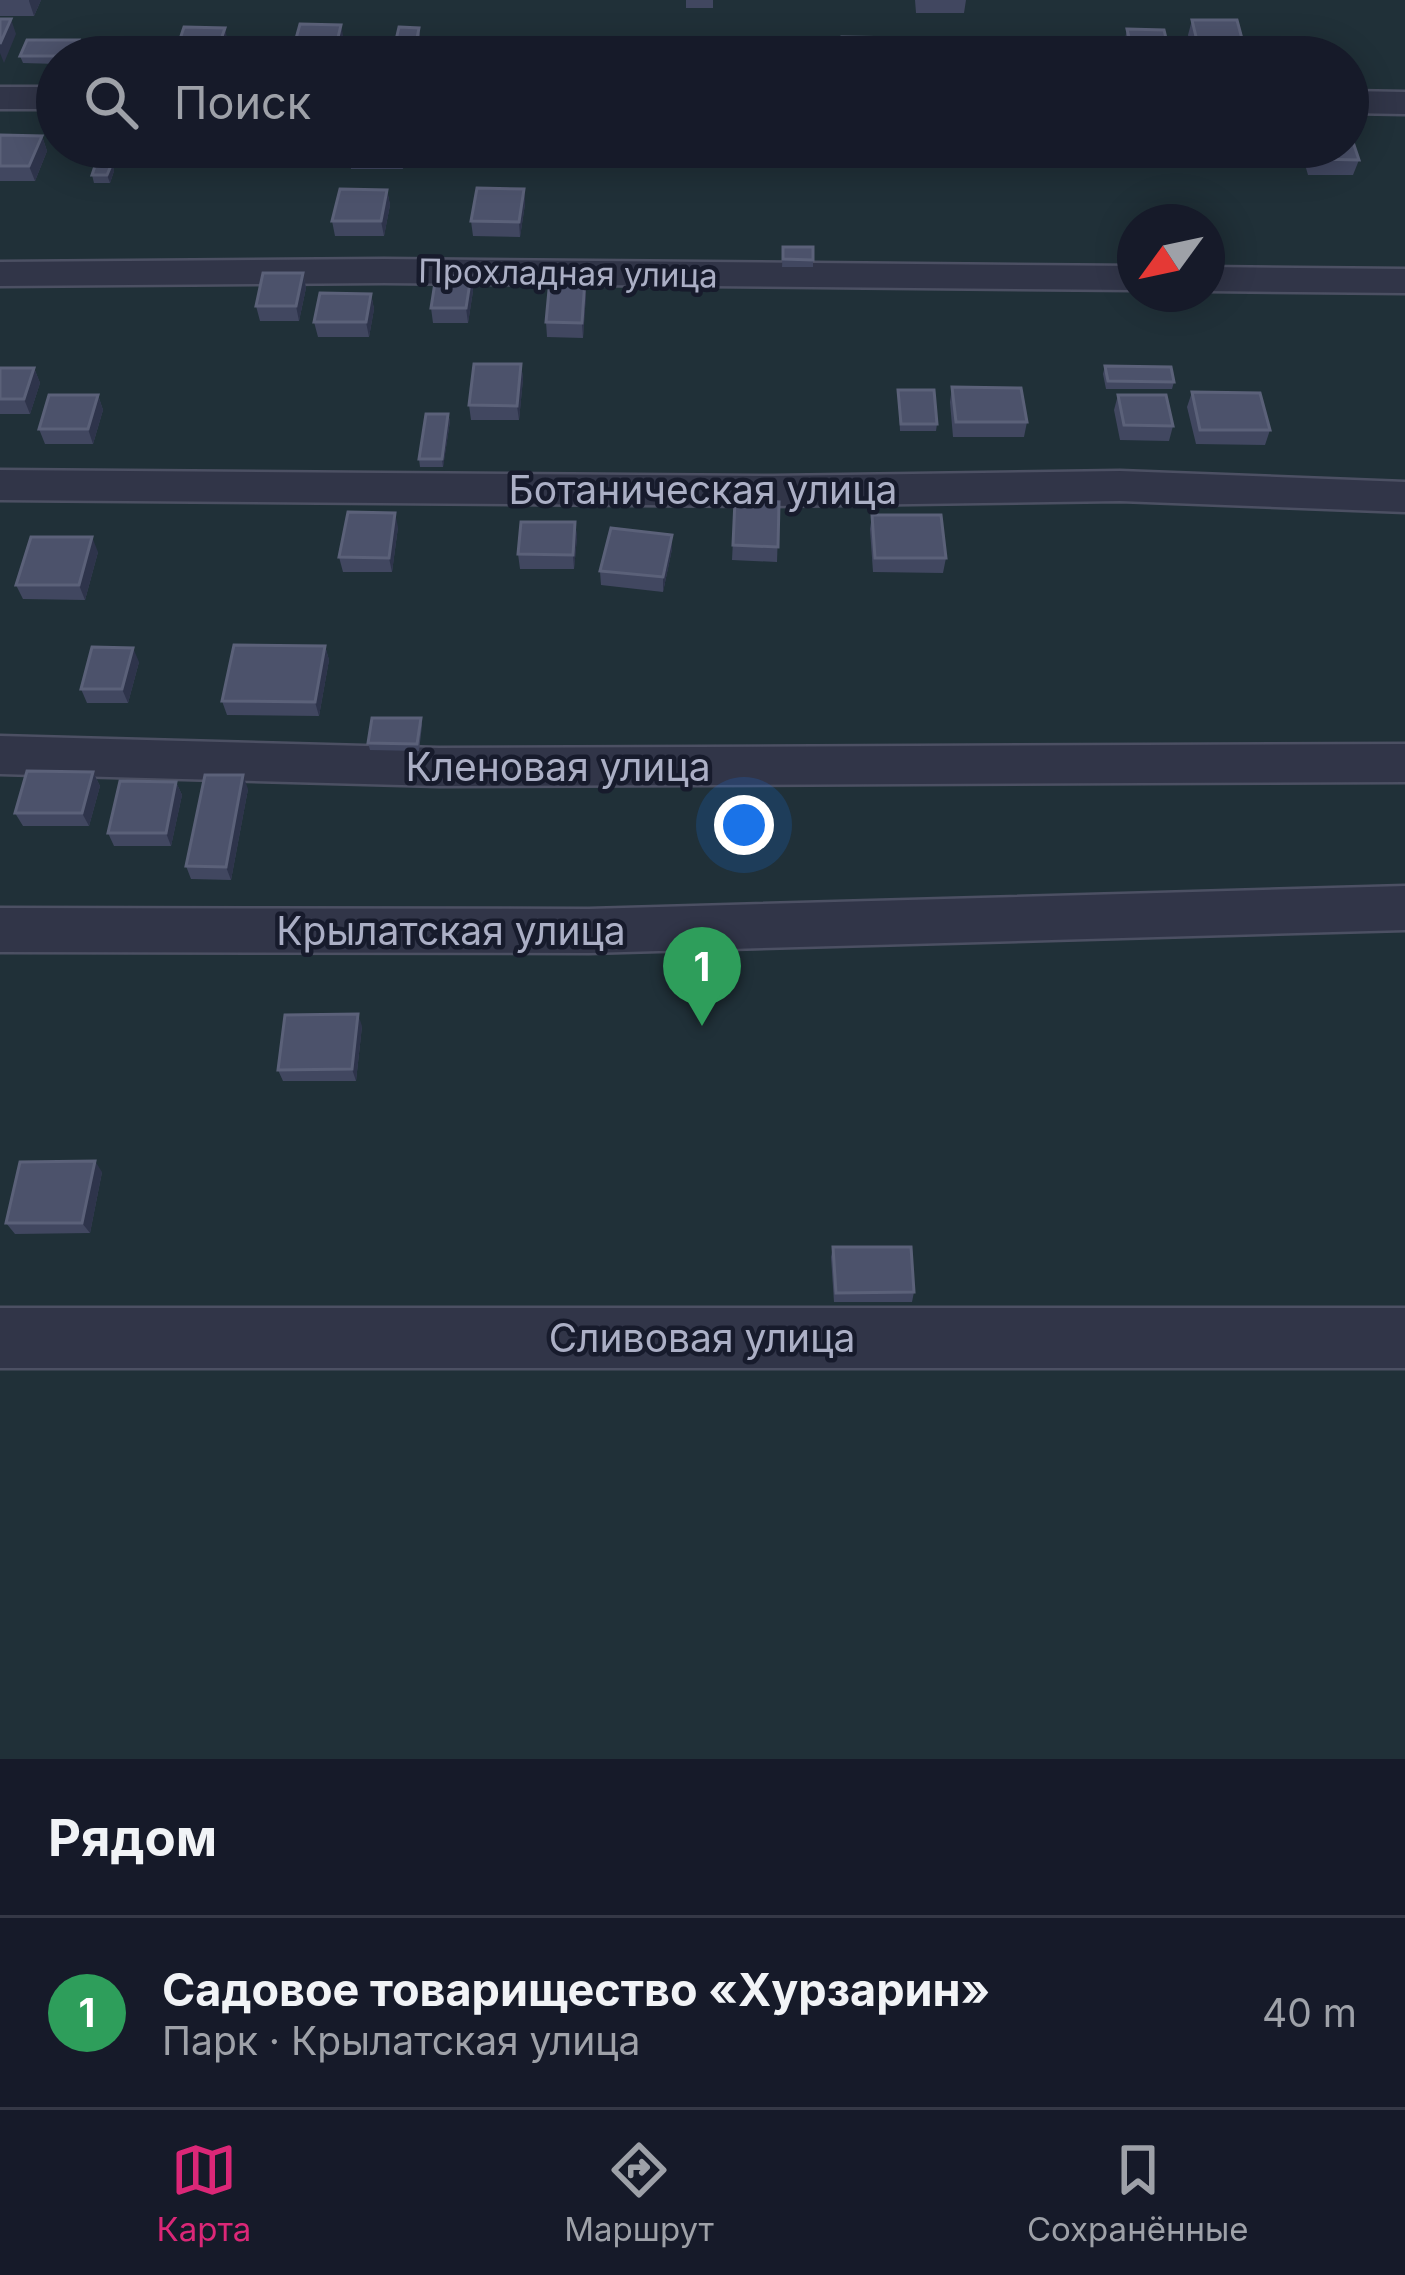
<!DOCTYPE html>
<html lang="ru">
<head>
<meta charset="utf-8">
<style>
	:root { --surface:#161a29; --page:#1f2331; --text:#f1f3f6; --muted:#9ea1a8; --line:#353846; --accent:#db2777 }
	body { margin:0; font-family:Inter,sans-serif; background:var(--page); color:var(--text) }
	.compass { position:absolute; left:1117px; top:204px; width:108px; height:108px; border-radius:50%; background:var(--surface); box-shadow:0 6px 30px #0003; rotate:237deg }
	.you { position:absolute; left:744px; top:825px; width:42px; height:42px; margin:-30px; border:9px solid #fff; border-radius:50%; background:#1a73e8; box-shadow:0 0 0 18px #1a73e833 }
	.badge { display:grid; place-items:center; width:78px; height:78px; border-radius:50%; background:var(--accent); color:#fff; font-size:39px; font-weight:700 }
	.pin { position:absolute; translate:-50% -99px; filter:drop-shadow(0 3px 6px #0008) }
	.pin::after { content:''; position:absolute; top:63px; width:42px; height:36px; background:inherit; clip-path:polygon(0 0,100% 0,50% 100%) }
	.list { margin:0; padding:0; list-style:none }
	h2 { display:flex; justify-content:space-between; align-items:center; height:156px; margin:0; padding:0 48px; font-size:51px }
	h2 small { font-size:39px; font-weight:400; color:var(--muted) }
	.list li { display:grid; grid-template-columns:78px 1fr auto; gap:36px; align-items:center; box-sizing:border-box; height:192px; padding:0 48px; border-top:3px solid var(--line) }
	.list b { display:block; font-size:45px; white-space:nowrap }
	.list p { margin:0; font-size:39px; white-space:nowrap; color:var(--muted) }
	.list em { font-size:39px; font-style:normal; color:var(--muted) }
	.icon { flex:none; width:66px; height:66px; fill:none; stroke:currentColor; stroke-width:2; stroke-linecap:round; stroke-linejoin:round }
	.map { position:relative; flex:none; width:1405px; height:1759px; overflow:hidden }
	.search { position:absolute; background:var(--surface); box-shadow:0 6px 30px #0003; left:36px; right:36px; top:36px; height:132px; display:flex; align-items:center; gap:30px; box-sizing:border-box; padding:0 42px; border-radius:66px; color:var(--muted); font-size:45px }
	.sheet { height:348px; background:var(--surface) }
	nav { display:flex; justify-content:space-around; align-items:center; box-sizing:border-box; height:168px; border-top:3px solid var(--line); background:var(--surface); font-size:33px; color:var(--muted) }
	nav a { display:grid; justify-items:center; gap:6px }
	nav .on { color:var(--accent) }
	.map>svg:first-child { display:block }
	.green { fill:#203038; fill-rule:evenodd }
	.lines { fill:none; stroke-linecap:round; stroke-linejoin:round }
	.minor-casing { stroke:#4c5063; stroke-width:5 }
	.minor { fill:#313548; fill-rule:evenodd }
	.wall { fill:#414760 }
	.shaded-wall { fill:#2e344b }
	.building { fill:#4c526b; stroke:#5b6179; stroke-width:3 }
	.labels { text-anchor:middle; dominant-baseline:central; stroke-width:9; stroke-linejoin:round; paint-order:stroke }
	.far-street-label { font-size:33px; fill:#abafc5; stroke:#171b2c }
	.street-label { font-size:39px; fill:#abafc5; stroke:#171b2c }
</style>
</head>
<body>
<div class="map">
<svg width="1405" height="1759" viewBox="0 0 1405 1759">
	<rect width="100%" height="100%" fill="#1e2337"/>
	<path class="green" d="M0 0H1405V1759H0ZM57 57H1348V147H57ZM1135 222H1207V294H1135Z"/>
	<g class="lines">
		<defs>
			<path id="minor" d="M0 87H57V109H0Z
				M1348 91 1405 92V114L1348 113Z
				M384 259 1135 266V290L384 283 0 286V262Z
				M1207 267 1405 269V293L1207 291Z
				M0 470 773 476 1120 471 1405 482V512L1120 501 773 506 0 500Z
				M0 736 439 748 1405 744V782L439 786 0 774Z
				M1405 886V930L589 953 0 952V908L589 909Z
				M0 1308H1405V1368H0Z"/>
		</defs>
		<use href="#minor" class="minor-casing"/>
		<use href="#minor" class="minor"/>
	</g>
	<path class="wall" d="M0 0H41L34 16H0Z
		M686 0H713V8H686Z
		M915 0H966L964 13H916Z
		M1192 20 1245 50 1243 57H1193L1188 35Z
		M419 28 420 35 416 57H394L393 53Z
		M1127 29 1170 55V57H1127L1124 44Z
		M842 37 907 38 908 57H841Z
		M79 40 81 48 78 57H57V64L23 63 20 56Z
		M344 40 340 57H293L292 53Z
		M228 43 224 57H176L175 54Z
		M0 135 42 136 47 151 35 181H0Z
		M137 147H190L187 157H140Z
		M335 147 332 163H291L290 155Z
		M350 147H407L403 169H351L348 153Z
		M494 147H551L550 155 495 154Z
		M1300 147H1348L1359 160 1353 175H1308Z
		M112 163 114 171 110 183H94L92 175Z
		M524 189 525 204 520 237 473 236 471 221Z
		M387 190 390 205 384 236H335L332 221Z
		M783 247H813V267H782Z
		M303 273 306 288 299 321H260L256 306Z
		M471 276 473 291 468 323H433L431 308Z
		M371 294 374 309 369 337H318L314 322Z
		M586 294 583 338 547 337 546 322Z
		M521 364 523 379 519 420H471L469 405Z
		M1105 366 1174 382 1172 389H1106L1103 374Z
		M0 368H34L40 383 30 414H0Z
		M952 387 1027 422 1024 437H953L950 402Z
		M898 390 937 424 936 431H900Z
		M1192 392 1270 430 1265 445 1196 444 1187 407Z
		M98 395 103 410 93 444H45L39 429Z
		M1118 395 1173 426 1169 441 1120 440 1114 410Z
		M448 414 450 421 443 467H420L419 459Z
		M735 500 779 502 777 562 732 560Z
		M872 515 946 558 943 573 873 572 870 529Z
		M575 522 577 537 574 569H520L518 554Z
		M398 527 392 572H343L339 557Z
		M672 535V549L663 592 601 585 600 571Z
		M98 552 85 600 23 599 16 585Z
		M325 646 329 660 319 716 227 715 222 701Z
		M139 662 128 703H87L81 689Z
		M421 718 422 725 419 751 370 750 368 743Z
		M93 772 100 786 89 826H23L15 813Z
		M176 782 182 795 171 846H114L108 833Z
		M248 789 231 880 191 879 186 866Z
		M362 1026 356 1081H283L278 1070Z
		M102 1172 90 1233 15 1234 6 1223Z
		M833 1247 914 1292 912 1302H834L831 1257Z"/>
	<path class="shaded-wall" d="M29 0H41L34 16 29 1Z
		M11 19 16 34 4 63 0 53V44Z
		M341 25 344 40 340 57H335Z
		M225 28 228 43 224 57H217Z
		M79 40 81 48 78 57H73Z
		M42 136 47 151 35 181 29 166Z
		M402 147H407L403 169 400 154Z
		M112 163 114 171 110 183 107 175Z
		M524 189 525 204 520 237 519 222Z
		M387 190 390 205 384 236 381 221Z
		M303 273 306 288 299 321 296 306Z
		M471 276 473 291 468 323 466 308Z
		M585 279 586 294 583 338 582 323Z
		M371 294 374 309 369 337 366 322Z
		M521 364 523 379 519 420 517 406Z
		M34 368 40 383 30 414 24 399Z
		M98 395 103 410 93 444 88 429Z
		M448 414 450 421 443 467 442 459Z
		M395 513 398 527 392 572 389 558Z
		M575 522 577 537 574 569 573 555Z
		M672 535V549L663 592V577Z
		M92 537 98 552 85 600 79 585Z
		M325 646 329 660 319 716 315 702Z
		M133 648 139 662 128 703 122 689Z
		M93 772 100 786 89 826 82 813Z
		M243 775 248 789 231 880 226 867Z
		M176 782 182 795 171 846 166 833Z
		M358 1014 362 1026 356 1081 352 1069Z
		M95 1161 102 1172 90 1233 82 1223Z"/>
	<path class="building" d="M0 19H11L0 44Z
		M1192 20H1237L1245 50 1199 49Z
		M300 24 341 25 334 54 292 53Z
		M184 27 225 28 216 54H175Z
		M399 27 419 28 414 53H393Z
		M1127 29 1164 30 1170 55H1133Z
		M842 37 907 38 908 53H883L884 57H842Z
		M27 40H79L73 56H20Z
		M507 45H544L542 57H505Z
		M1349 130 1359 160 1313 159 1309 147H1348Z
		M0 135 42 136 29 166H0Z
		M292 147H332L330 156 290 155Z
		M350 147H402L400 154 348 153Z
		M96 163H112L107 175H92Z
		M477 188 524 189 519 222 471 221Z
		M340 189 387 190 381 221H332Z
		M783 247H813V260L783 259Z
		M263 273H303L296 306H256Z
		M436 276H471L466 308H431Z
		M550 279H585L582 323 546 322Z
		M320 293 371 294 366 322H314Z
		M474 364H521L517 406 469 405Z
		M1105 366 1171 367 1174 382 1108 381Z
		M0 368H34L24 399H0Z
		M952 387 1021 388 1027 422H956Z
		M898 390H934L937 424H901Z
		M1192 392 1260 393 1270 430H1200Z
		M49 395H98L88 429H39Z
		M1118 395H1166L1173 426 1124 425Z
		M426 414H448L442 459H419Z
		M735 500 779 502 778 547 733 545Z
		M348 512 395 513 389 558 339 557Z
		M872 515H941L946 558H875Z
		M521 522H575L573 555 518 554Z
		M611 528 672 535 663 577 600 571Z
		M31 537H92L79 585H16Z
		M234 645 325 646 315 702 222 701Z
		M92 647 133 648 122 689H81Z
		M372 718H421L417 744 368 743Z
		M27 771 93 772 82 813H15Z
		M205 775H243L226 867 186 866Z
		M120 781 176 782 166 833H108Z
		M358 1014 352 1069 278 1070 285 1015Z
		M95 1161 82 1223H6L20 1162Z
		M833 1247H911L914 1292 836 1293Z"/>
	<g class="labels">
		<g class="far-street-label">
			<text transform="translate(568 273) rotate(1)">Прохладная улица</text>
		</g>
		<g class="street-label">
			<text x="703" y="489">Ботаническая улица</text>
			<text x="558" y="766">Кленовая улица</text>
			<text x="451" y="930">Крылатская улица</text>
			<text x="702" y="1337">Сливовая улица</text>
		</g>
	</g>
</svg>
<svg class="compass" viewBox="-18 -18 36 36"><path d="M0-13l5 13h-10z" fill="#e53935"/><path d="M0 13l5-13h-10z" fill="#9ea1a8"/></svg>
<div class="you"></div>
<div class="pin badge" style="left:702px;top:1026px;background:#2e9e5b">1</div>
<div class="search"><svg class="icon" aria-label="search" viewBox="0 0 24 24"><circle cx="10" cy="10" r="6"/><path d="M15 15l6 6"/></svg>Поиск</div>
</div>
<section class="sheet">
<h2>Рядом<small></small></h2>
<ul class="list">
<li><span class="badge" style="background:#2e9e5b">1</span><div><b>Садовое товарищество «Хурзарин»</b><p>Парк · Крылатская улица</p></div><em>40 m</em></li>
</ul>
</section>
<nav>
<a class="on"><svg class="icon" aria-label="map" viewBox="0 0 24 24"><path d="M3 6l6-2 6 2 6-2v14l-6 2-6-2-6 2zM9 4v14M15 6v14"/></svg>Карта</a>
<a><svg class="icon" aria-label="directions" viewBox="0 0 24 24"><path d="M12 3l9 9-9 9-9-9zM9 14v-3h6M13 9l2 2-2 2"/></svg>Маршрут</a>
<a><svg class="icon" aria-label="saved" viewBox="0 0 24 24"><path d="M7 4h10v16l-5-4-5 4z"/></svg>Сохранённые</a>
</nav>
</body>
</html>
